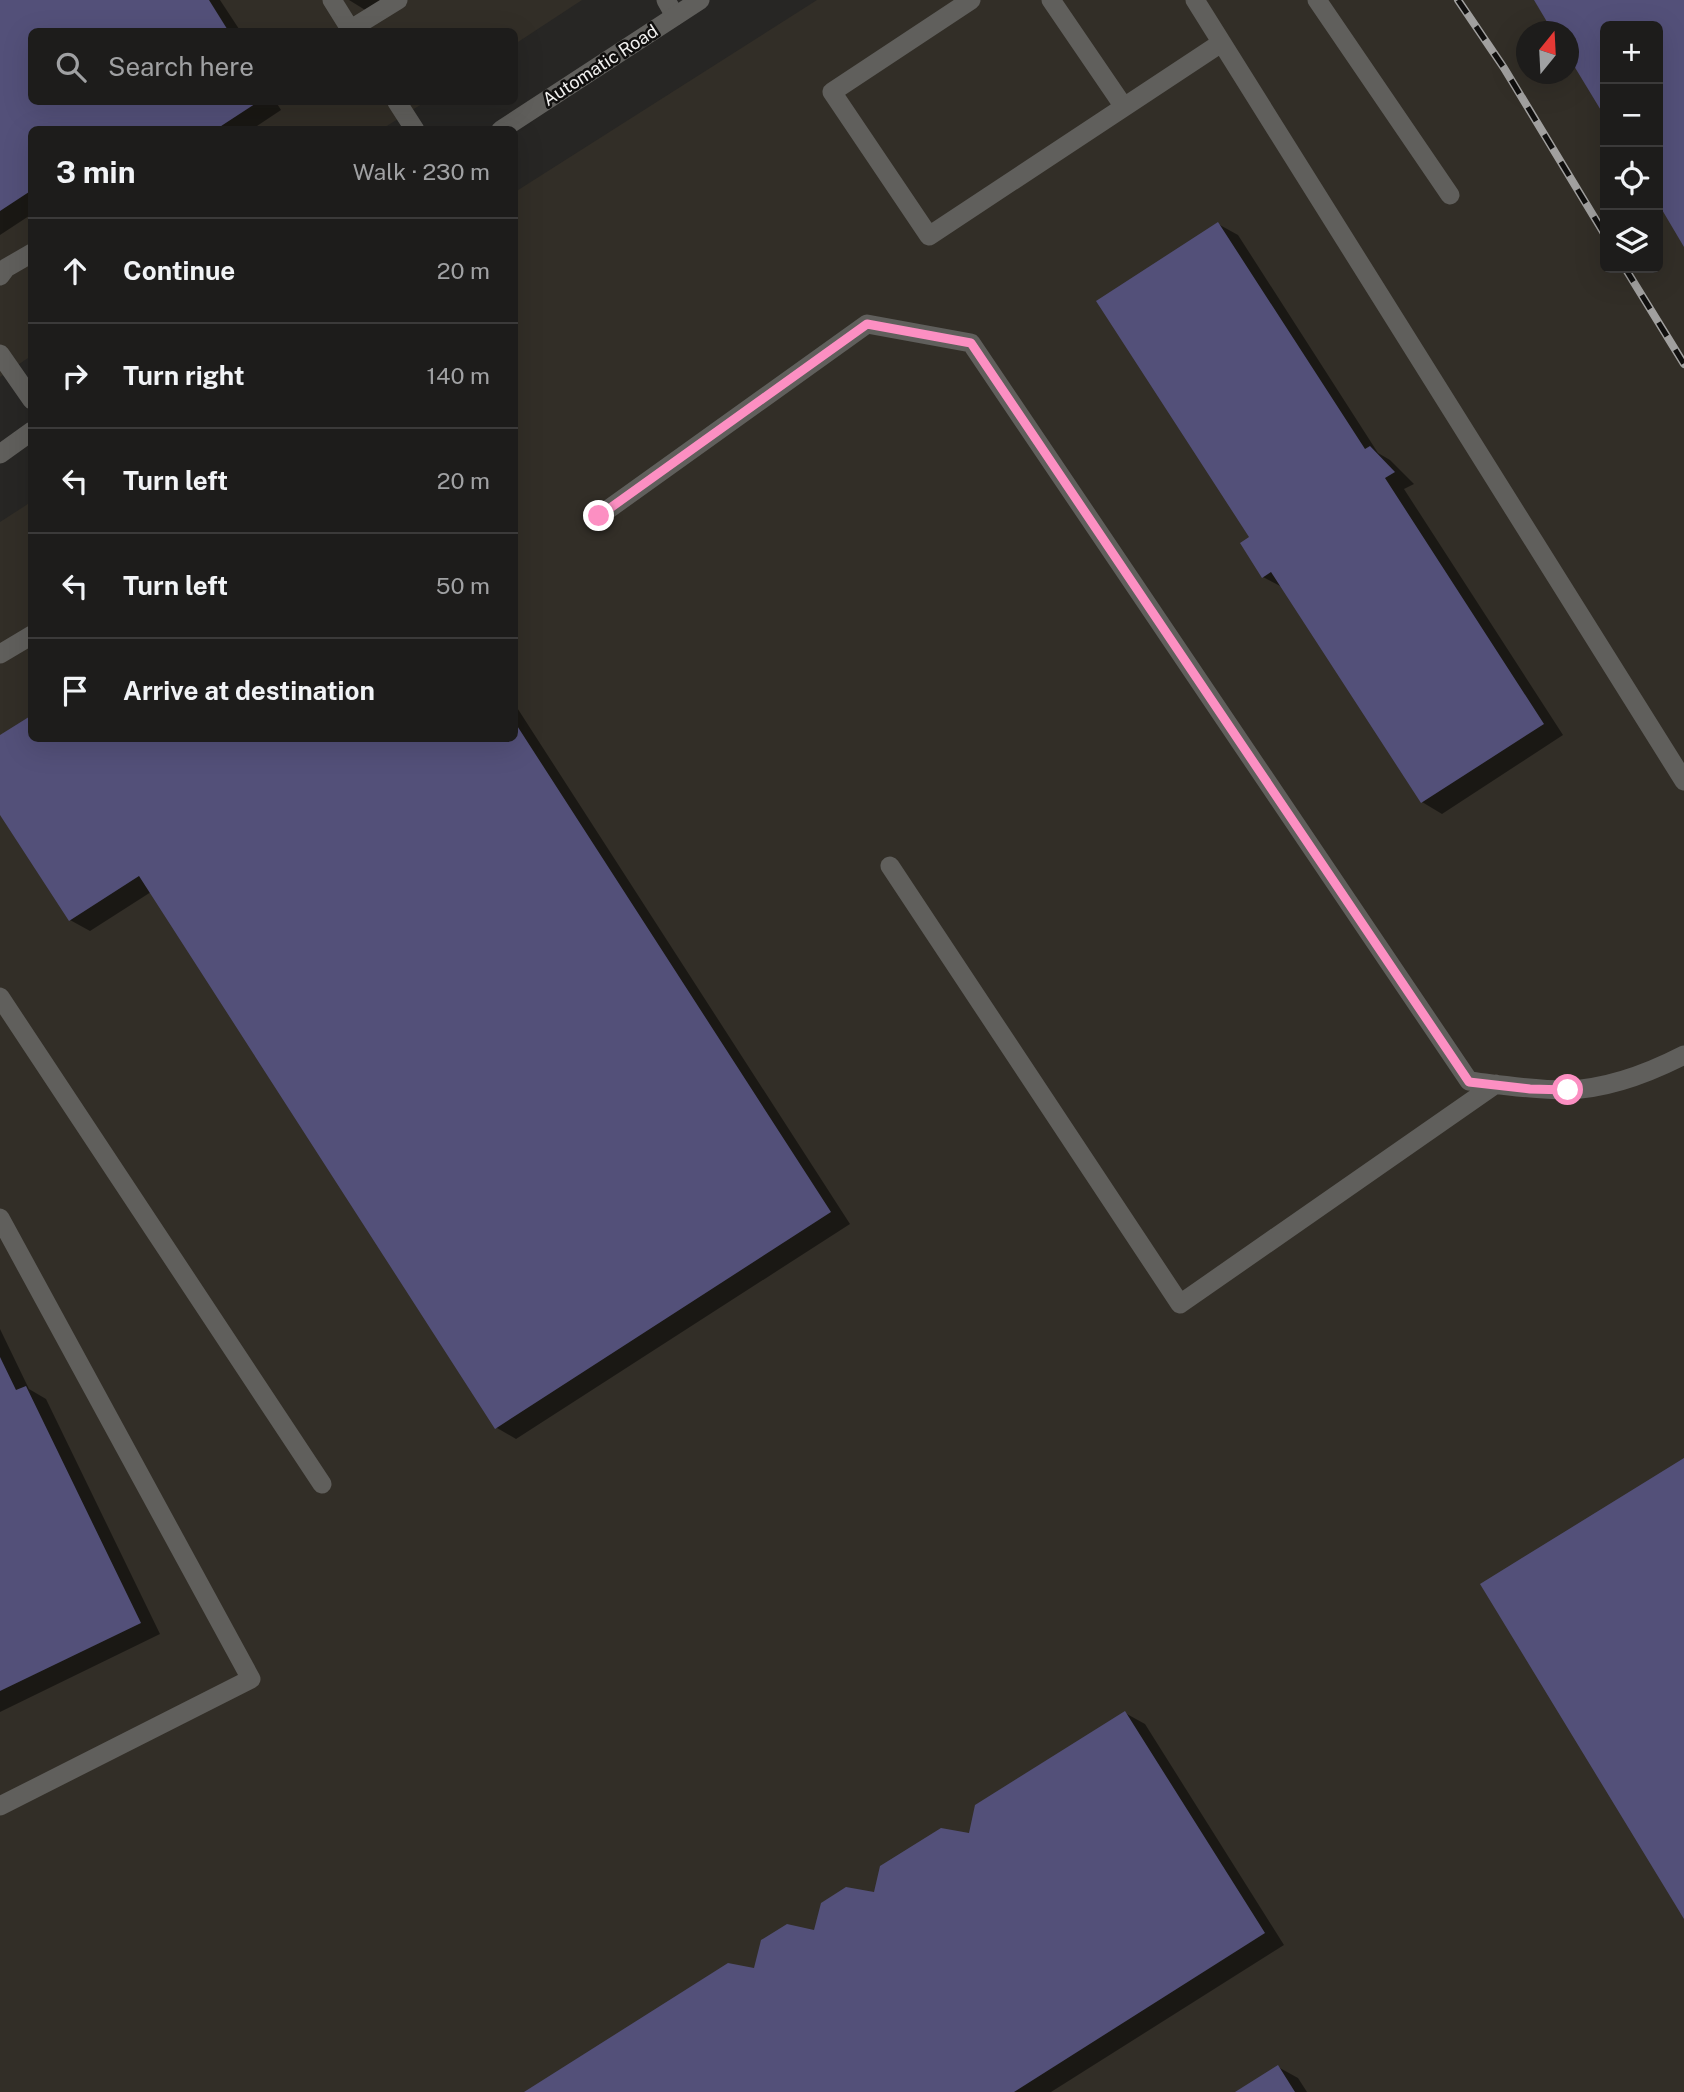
<!DOCTYPE html>
<html lang="en">
<head>
<meta charset="utf-8">
<style>
	:root { --surface:#1d1c1b; --page:#252524; --text:#f1f3f6; --muted:#a0a1a3; --line:#3b3a3a }
	body { margin:0; font-family:"Public Sans",sans-serif; background:var(--page); color:var(--text) }
	.controls { position:absolute; right:21px; top:21px; display:grid; overflow:hidden; border-radius:10px; box-shadow:0 7px 28px #0002 }
	.controls button { width:63px; height:63px; display:grid; place-items:center; padding:0; border:0; border-bottom:2px solid var(--line); background:var(--surface); color:var(--text); font:35px sans-serif }
	.compass { position:absolute; left:1516px; top:21px; width:63px; height:63px; border-radius:50%; background:var(--surface); box-shadow:0 7px 28px #0002; rotate:18deg }
	.stop { position:absolute; width:21px; height:21px; margin:-16px; border:5px solid #fc8fc2; border-radius:50%; background:#fff }
	.stop.end { background:#fc8fc2; border-color:#fff; box-shadow:0 2px 7px #0008 }
	.list { margin:0; padding:0; list-style:none }
	h2 { display:flex; justify-content:space-between; align-items:center; height:91px; margin:0; padding:0 28px; font-size:30px }
	h2 small { font-size:23px; font-weight:400; color:var(--muted) }
	.list li { display:grid; grid-template-columns:46px 1fr auto; gap:21px; align-items:center; box-sizing:border-box; height:105px; padding:0 28px; border-top:2px solid var(--line) }
	.list b { display:block; font-size:26px; white-space:nowrap }
	.list em { font-size:23px; font-style:normal; color:var(--muted) }
	.icon { flex:none; width:38px; height:38px; fill:none; stroke:currentColor; stroke-width:2; stroke-linecap:round; stroke-linejoin:round }
	.map { position:relative; flex:none; width:1684px; height:2092px; overflow:hidden }
	.search { position:absolute; background:var(--surface); box-shadow:0 7px 28px #0002; left:28px; top:28px; width:490px; height:77px; display:flex; align-items:center; gap:18px; box-sizing:border-box; padding:0 24px; border-radius:10px; color:var(--muted); font-size:26px }
	.panel { position:absolute; background:var(--surface); box-shadow:0 7px 28px #0002; left:28px; top:126px; width:490px; height:616px; border-radius:10px }
	.map>svg:first-child { display:block }
	.built { fill:#322e27; fill-rule:evenodd }
	.shadow { fill:#0007 }
	.building { fill:#535079 }
	.lines { fill:none; stroke-linecap:round; stroke-linejoin:round }
	.service { stroke:#605f5c; stroke-width:19 }
	.minor { stroke:#605f5c; stroke-width:19 }
	.rail-casing { stroke:#a1a09f; stroke-width:8 }
	.rail { stroke:#100f0e; stroke-width:5; stroke-dasharray:16; stroke-linecap:butt }
	.route { stroke:#fc8fc2; stroke-width:9 }
	.labels { text-anchor:middle; dominant-baseline:central; stroke-width:5; stroke-linejoin:round; paint-order:stroke }
	.street-label { font-size:18px; fill:#f1f0ef; stroke:#100f0e }
</style>
</head>
<body>
<div class="map">
<svg width="1684" height="2092" viewBox="0 0 1684 2092">
	<rect width="100%" height="100%" fill="#272624"/>
	<path class="built" d="M0 0H582L515 44 514 32H32V102H425L382 129 32 130 31 356 0 377Z
		M817 0H1684V2092H0V522L31 502 32 738H514L515 192ZM1605 26H1658V268H1605ZM1526 32H1568V74H1526Z"/>
	<path class="shadow" d="M0 0H220L241 32H32V102H276L281 110 251 130H32V214L0 235Z
		M349 0H390L370 13Z
		M1536 0H1684V243L1658 200V26H1605V114L1568 53V32Z
		M1218 224 1238 235 1378 453 1390 460 1414 484 1404 489 1563 735 1442 814 1422 802 1284 588 1263 577 1251 538Z
		M514 703 850 1224 516 1439 497 1428 151 892 90 931 70 920 0 811V737L514 738Z
		M0 1329 29 1389 46 1399 160 1634 0 1712Z
		M1125 1713 1145 1724 1284 1945 1051 2092H528L755 1970 970 1835Z
		M1278 2067 1298 2078 1307 2092H1238Z"/>
	<path class="building" d="M0 0H209L229 32H32V102H258L215 130H32V190L0 211Z
		M1534 0H1684V247L1658 203V26H1605V117L1568 56V32H1553Z
		M1218 222 1365 449 1370 446 1395 472 1385 478 1544 724 1421 803 1271 572 1262 578 1240 543 1249 537 1096 301Z
		M32 715V738H514V721L831 1212 495 1429 139 876 69 921 0 815V735Z
		M0 1357 16 1390 26 1386 141 1623 0 1691Z
		M1684 1458V1919L1480 1584Z
		M1125 1711 1265 1933 1014 2092H524L728 1963 754 1968 761 1940 787 1924 814 1930 821 1903 846 1887 874 1892 880 1866 941 1828 969 1833 975 1805Z
		M1278 2065 1295 2092H1235Z"/>
	<g class="lines">
		<path class="service" d="M332 0 352 32
			M666 0 675 16
			M971 0 832 92 929 236 1221 43
			M1051 0 1124 107
			M1195 0 1684 781
			M1317 0 1450 195
			M351 29 398 0
			M397 102 415 130
			M0 276 6 268 32 253
			M0 354 32 400
			M599 516 867 324 971 343 1469 1081C1501 1085 1533 1090 1566 1090 1607 1089 1647 1074 1684 1055
			M0 654 32 635
			M890 866 1180 1304 1496 1084
			M0 997 322 1484
			M0 1218 251 1679 0 1806"/>
		<path class="minor" d="M501 130 700 0
			M0 454 32 431"/>
		<defs>
			<path id="rail" d="M1458 0 1504 68 1605 235
				M1625 268 1684 364"/>
		</defs>
		<use href="#rail" class="rail-casing"/>
		<use href="#rail" class="rail"/>
	</g>
	<g class="lines">
		<path class="route" d="M599 516 867 324 971 343 1469 1082 1530 1089 1568 1090"/>
	</g>
	<g class="labels">
		<g class="street-label">
			<text transform="translate(600 65) rotate(-33)">Automatic Road</text>
		</g>
	</g>
</svg>
<div class="controls">
<button>+</button>
<button>−</button>
<button><svg class="icon" aria-label="locate" viewBox="0 0 24 24"><circle cx="12" cy="12" r="6"/><path d="M12 2v4M12 18v4M2 12h4M18 12h4"/></svg></button>
<button><svg class="icon" aria-label="layers" viewBox="0 0 24 24"><path d="M12 4l9 5-9 5-9-5zM3 14l9 5 9-5"/></svg></button>
</div>
<svg class="compass" viewBox="-18 -18 36 36"><path d="M0-13l5 13h-10z" fill="#e53935"/><path d="M0 13l5-13h-10z" fill="#a0a1a3"/></svg>
<div class="stop" style="left:1568px;top:1090px"></div>
<div class="stop end" style="left:599px;top:516px"></div>
<div class="search"><svg class="icon" aria-label="search" viewBox="0 0 24 24"><circle cx="10" cy="10" r="6"/><path d="M15 15l6 6"/></svg>Search here</div>
<section class="panel">
<h2>3 min<small>Walk · 230 m</small></h2>
<ul class="list">
<li><svg class="icon" aria-label="ahead" viewBox="0 0 24 24"><path d="M12 20V5M6 11l6-6 6 6"/></svg><div><b>Continue</b></div><em>20 m</em></li>
<li><svg class="icon" aria-label="right" viewBox="0 0 24 24"><path d="M7 20v-9h11M14 6l5 5-5 5"/></svg><div><b>Turn right</b></div><em>140 m</em></li>
<li><svg class="icon" aria-label="left" viewBox="0 0 24 24"><path d="M17 20v-9H6M10 6l-5 5 5 5"/></svg><div><b>Turn left</b></div><em>20 m</em></li>
<li><svg class="icon" aria-label="left" viewBox="0 0 24 24"><path d="M17 20v-9H6M10 6l-5 5 5 5"/></svg><div><b>Turn left</b></div><em>50 m</em></li>
<li><svg class="icon" aria-label="arrive" viewBox="0 0 24 24"><path d="M6 21V4h12l-3 4 3 4H6"/></svg><div><b>Arrive at destination</b></div></li>
</ul>
</section>
</div>
</body>
</html>
